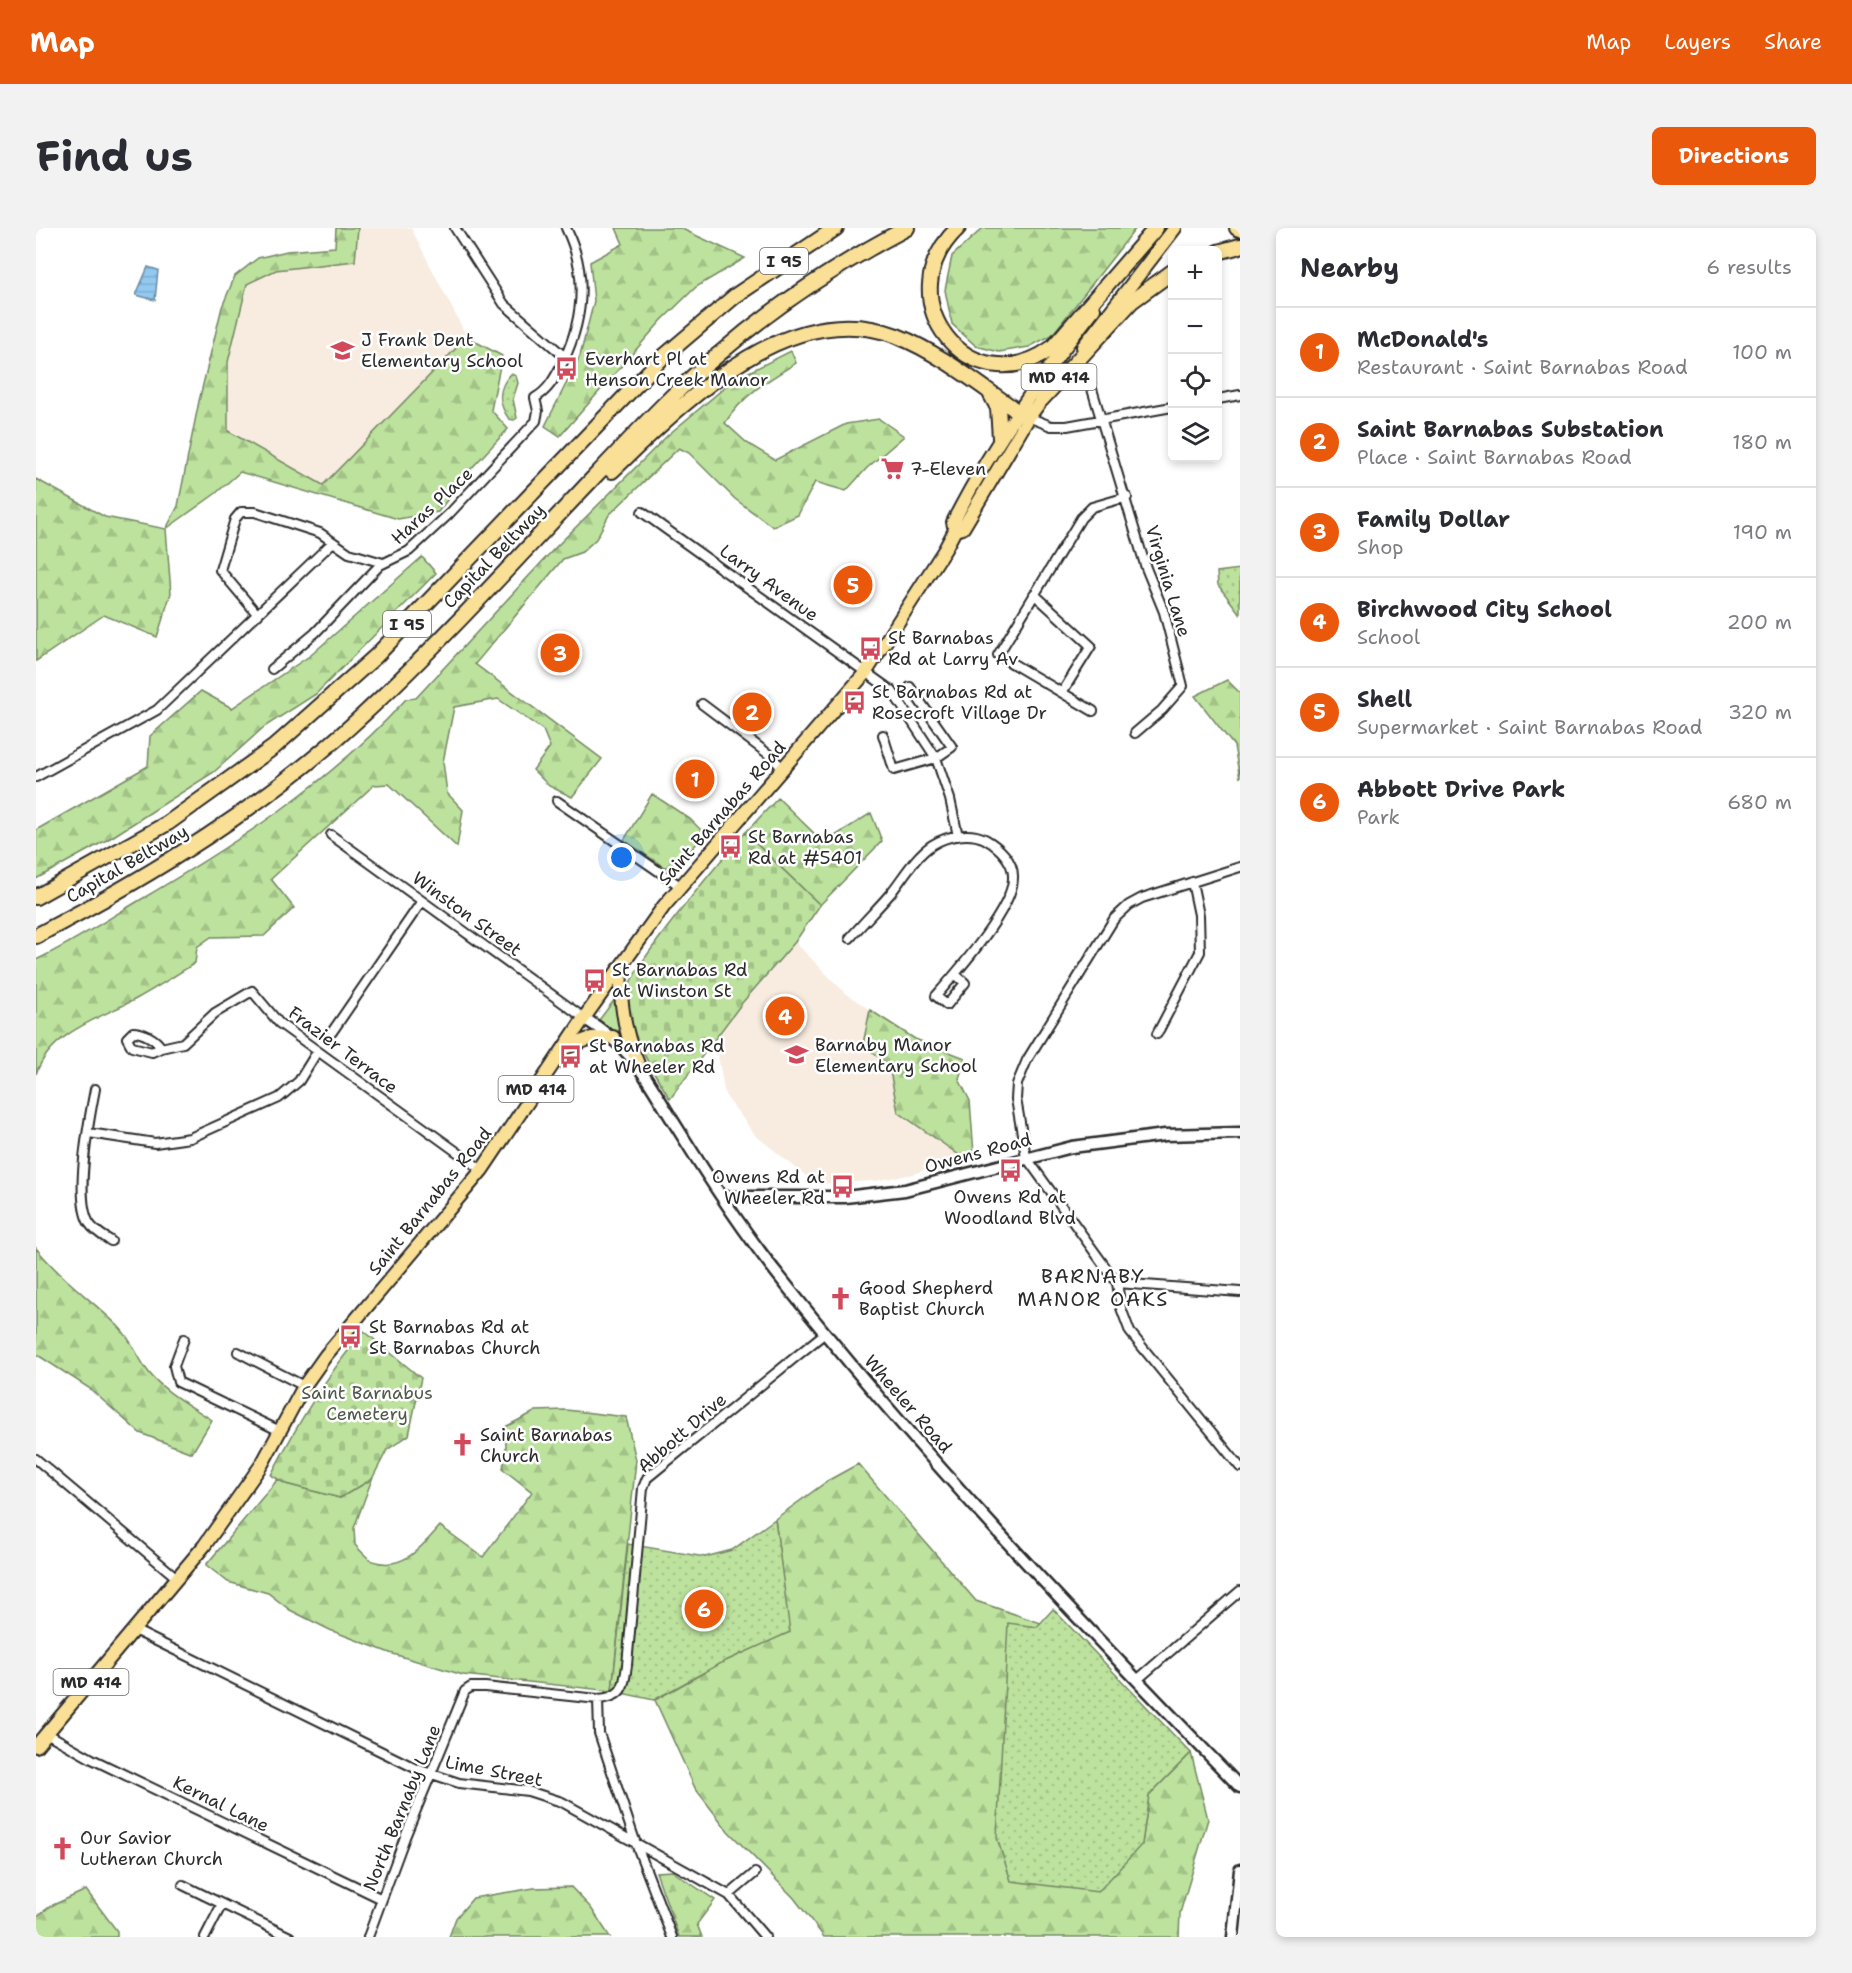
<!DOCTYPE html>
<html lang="en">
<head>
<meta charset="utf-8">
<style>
	:root { --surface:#fff; --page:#f2f2f3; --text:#2b2b33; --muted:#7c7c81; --line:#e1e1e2; --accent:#ea580c }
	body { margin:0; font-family:"Shantell Sans",sans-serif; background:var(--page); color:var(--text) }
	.controls { position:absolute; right:18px; top:18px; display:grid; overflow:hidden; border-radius:9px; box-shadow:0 3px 9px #0003 }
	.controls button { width:54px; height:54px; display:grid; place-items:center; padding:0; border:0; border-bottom:2px solid var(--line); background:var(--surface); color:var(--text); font:30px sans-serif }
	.you { position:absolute; left:586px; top:630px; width:21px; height:21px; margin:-15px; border:4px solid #fff; border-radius:50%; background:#1a73e8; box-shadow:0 0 0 9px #1a73e833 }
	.badge { display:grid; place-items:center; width:39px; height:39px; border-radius:50%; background:var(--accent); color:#fff; font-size:20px; font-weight:700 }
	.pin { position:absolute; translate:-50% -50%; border:3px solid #fff; box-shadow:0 2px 6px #0006 }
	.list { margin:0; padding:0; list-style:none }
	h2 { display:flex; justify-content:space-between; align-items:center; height:78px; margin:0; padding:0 24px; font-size:26px }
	h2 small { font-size:20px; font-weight:400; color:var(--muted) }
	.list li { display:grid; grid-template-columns:39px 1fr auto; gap:18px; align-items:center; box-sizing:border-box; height:90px; padding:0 24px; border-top:2px solid var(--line) }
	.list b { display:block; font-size:22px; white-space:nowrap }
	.list p { margin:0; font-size:20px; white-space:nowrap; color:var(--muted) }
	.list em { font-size:20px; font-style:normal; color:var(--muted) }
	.icon { flex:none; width:33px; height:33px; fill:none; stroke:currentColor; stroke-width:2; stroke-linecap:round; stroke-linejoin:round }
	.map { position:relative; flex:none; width:1204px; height:1709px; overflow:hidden; border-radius:9px }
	header { display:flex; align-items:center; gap:36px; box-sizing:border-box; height:84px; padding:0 30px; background:var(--accent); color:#fff }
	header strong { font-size:28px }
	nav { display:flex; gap:33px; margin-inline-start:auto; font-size:21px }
	.intro { display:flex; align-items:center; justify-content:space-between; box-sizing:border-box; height:144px; padding:0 36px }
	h1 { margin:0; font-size:42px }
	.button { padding:15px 27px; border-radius:9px; background:var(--accent); color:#fff; font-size:21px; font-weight:700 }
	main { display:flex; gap:36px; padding:0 36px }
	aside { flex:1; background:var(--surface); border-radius:9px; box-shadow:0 3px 9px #0003 }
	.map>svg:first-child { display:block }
	.built { fill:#f8ece0 }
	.grass { fill:#bce29d; stroke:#748664; stroke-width:1.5 }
	.forest { fill:url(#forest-firs); stroke:#748664; stroke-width:1.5 }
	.cemetery { fill:url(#cemetery-stones); stroke:#748664; stroke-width:1.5 }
	.park { fill:url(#park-dots); stroke:#748664; stroke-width:1.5 }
	.water { fill:url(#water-rules); stroke:#698aa2; stroke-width:1.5 }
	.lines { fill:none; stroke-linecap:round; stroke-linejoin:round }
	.street-casing { stroke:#2b2b2b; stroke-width:12 }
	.secondary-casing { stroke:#2b2b2b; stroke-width:15 }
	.primary-casing { stroke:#2b2b2b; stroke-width:16 }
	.highway-casing { stroke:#2b2b2b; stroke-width:18 }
	.street { stroke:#fff; stroke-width:8 }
	.secondary { stroke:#fff; stroke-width:10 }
	.primary { stroke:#fadf96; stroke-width:12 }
	.highway { stroke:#fadf96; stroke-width:14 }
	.labels { text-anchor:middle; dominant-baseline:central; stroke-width:5; stroke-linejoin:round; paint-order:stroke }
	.shield { fill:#fff; stroke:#6b6b6b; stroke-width:1.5 }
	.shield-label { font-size:16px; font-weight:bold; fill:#2b2b2b }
	.poi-label { font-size:18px; fill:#2b2b2b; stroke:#fff; text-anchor:start }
	.street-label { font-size:18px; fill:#2b2b2b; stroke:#fff }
	.park-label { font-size:18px; fill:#4f5948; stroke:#fff }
	.neighbourhood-label { font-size:20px; letter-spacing:1.5px; fill:#2b2b2b; stroke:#fff }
</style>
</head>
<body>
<header>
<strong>Map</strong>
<nav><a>Map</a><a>Layers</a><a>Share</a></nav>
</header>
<div class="intro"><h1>Find us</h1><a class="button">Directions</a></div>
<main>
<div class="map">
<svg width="1204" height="1709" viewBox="0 0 1204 1709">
	<defs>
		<pattern id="forest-firs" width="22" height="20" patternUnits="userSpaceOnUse" patternTransform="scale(1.5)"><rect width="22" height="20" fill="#bce29d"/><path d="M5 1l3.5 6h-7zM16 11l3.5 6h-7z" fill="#a2c287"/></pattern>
		<pattern id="cemetery-stones" width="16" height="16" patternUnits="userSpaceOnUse" patternTransform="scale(1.5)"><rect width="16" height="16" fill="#bce29d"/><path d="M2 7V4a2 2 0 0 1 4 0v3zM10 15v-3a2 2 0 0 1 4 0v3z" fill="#a2c287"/></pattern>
		<pattern id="park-dots" width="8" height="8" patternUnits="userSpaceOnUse" patternTransform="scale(1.5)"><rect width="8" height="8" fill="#bce29d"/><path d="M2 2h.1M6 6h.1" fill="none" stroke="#a2c287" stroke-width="1.8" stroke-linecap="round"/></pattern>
		<pattern id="water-rules" width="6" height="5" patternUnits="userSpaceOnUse" patternTransform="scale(1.5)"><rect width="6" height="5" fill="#93c9f1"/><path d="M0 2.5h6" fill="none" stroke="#7fadcf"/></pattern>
	</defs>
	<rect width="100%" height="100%" fill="#fff"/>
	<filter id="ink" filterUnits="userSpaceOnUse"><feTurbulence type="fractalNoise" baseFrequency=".0167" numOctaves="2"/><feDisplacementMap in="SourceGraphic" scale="12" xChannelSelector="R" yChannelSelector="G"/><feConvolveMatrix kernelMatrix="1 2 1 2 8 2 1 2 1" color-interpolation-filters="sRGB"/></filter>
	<g filter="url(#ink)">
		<path class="built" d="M322 0H375L431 109 286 258 192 203V134L211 56 240 42 318 33Z
			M759 714 808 764 834 782 827 816 853 838 862 885 926 929 878 946 838 953 780 956 719 907 689 867 679 811 706 775Z"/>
		<path class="grass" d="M579 771 589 812H588L563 792Z"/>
		<path class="forest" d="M300 0H322L319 33 240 42 211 56 192 134V203L287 257 431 109 466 128 455 182 472 201 433 243 402 284 362 291 204 244 179 266 130 301 135 365 121 409 68 387 0 433V251L69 289 130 301 142 278 163 173 186 79 199 48 222 30 251 23 299 19Z
			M580 0H644L709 30 660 59 626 92 524 208 509 198 544 128 558 73 554 34 587 16Z
			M947 0H1100L1016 107 993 119 963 124 940 118 916 96 909 62 916 28Z
			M755 123 760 135C732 152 707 167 689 195L711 215 739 232 810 196 843 191 868 208 831 240 810 263 779 254 762 287 737 299 699 271 653 225 643 220 573 287 560 311 546 324 527 331 439 436 566 531 536 569 513 558 497 542 514 519 507 502 462 471 418 479 407 534 411 565 427 582 421 619 353 556 338 557 235 651 258 680 228 708 175 709 161 719 159 735C140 747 120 760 100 771 64 790 15 804 0 846V732C34 716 66 695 99 675 196 618 294 556 370 471L380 470 517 322 632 207 699 151Z
			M386 329 400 345 280 466 228 499 178 544 76 609 0 651V602L112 538 114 508 165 463 196 480 275 427Z
			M1191 452 1204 465V550L1198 518 1159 468Z
			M616 566 654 591 669 606 640 639H628L588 612Z
			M742 570 788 615 835 585 846 613 784 677 709 605Z
			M834 782 879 811 929 830 923 851 934 873 938 926 926 929 862 884 853 838 827 816Z
			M0 1020C24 1050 56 1072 83 1099 95 1111 101 1128 111 1142 126 1163 155 1178 176 1192L156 1225 104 1205 53 1160 0 1126Z
			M530 1182 590 1189 600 1232 576 1463 427 1447 354 1425 294 1402 254 1382 232 1365 192 1354 170 1337 242 1251 250 1256 304 1270 336 1251 318 1300 319 1317C324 1322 331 1331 337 1333 367 1344 387 1317 404 1298L447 1329 496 1264 467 1241 470 1218 469 1199 500 1183Z
			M822 1236 940 1373 1005 1395 1001 1399 972 1396 1106 1616 1113 1567 1155 1525 1172 1591 1144 1685 1143 1709H788L758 1670 692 1603 659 1560 619 1472 685 1435 753 1404 739 1291 793 1252Z
			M636 1643 679 1672 661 1696 666 1709H643L620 1644Z
			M535 1659 555 1680 574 1709H413L420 1690 437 1670 498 1660Z
			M50 1662 81 1703V1709H0V1689L15 1678Z"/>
		<path class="cemetery" d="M709 605 784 677 759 714 706 775 634 871C614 837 589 803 592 762 593 741 690 626 709 605Z
			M328 1103 385 1150 373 1207 351 1222 336 1251 304 1270 250 1256 235 1247C262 1195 290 1148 328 1103Z"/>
		<path class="park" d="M475 146 480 148 482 155 477 171 481 190 478 192 473 191C462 176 461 160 475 146Z
			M1204 341V386L1182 357 1181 344Z
			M739 1291 754 1404 685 1435 618 1472 576 1463 592 1316 669 1329 696 1322Z
			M1017 1381 1155 1525 1113 1567 1106 1616 1062 1664 975 1653 961 1610 972 1395 1001 1399Z"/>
		<path class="water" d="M112 39 122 42 119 72 100 67Z"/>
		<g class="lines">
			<defs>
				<path id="street" d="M419 0 468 76 529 129
					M1053 151 1110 340 1128 384 1147 458 1126 482 1099 505
					M1182 171 1204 167
					M992 189 1015 198H1031L1136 179
					M606 284 856 463 900 530 914 571 922 608
					M998 366 1055 418 1027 463
					M222 387 184 342 199 291 205 284H219L284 305 313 325 347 335
					M236 441 279 405 344 337 373 323 413 286 500 193 502 183 499 170C514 161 519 149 527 134 548 90 552 45 530 0
					M666 476 735 528 747 541
					M1057 483 962 427 1045 290 1056 279 1091 269
					M847 507 858 542 900 530 916 519 874 459
					M0 549 121 482 297 314
					M521 573 644 658
					M295 607 548 790
					M1204 639 1106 670 1093 677 1078 691 991 832 981 856 980 871 990 929 1081 1055 1085 1080 1094 1104 1204 1239
					M814 710C827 695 841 681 854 666 867 650 879 628 896 617 910 608 933 603 949 611 963 619 978 633 977 650 977 681 921 744 900 768L911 777 929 755 919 746
					M97 804C106 804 121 811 125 820L116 824 96 819 91 810Z
					M296 804 386 673
					M1121 806 1164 724 1163 687 1156 654
					M125 820 147 815 179 785 216 763 243 795 446 942
					M59 861C53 892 38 969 53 995 58 1003 67 1008 75 1013
					M53 905 119 915 154 910 243 870 263 853 281 824
					M1081 1055 1204 1064
					M148 1111 138 1138 142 1154 244 1203
					M202 1124 268 1158
					M0 1231 141 1350
					M98 1402 381 1541 423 1555 492 1563 526 1574 693 1667 729 1709
					M1101 1452 1204 1363
					M562 1471 563 1505 599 1613 636 1709
					M12 1506 56 1531 346 1671
					M147 1657 254 1709
					M693 1667 719 1645
					M169 1709 186 1676
					M332 1709 369 1609 429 1463 435 1459H449L562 1471C587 1469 588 1459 591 1437L607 1260 611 1250 789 1105"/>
				<path id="secondary" d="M548 790C602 824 609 850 642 901 673 951 706 1002 743 1048 885 1228 1044 1394 1204 1559
					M687 969H809L869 962 1036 919 1129 907 1204 905
					M1197 1709 1204 1642"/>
				<path id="primary" d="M1047 119 1139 0
					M919 302 927 300 993 189 1010 166
					M585 738C583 773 588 804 602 836
					M528 820 556 810 577 809
					M0 1518 168 1318 226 1236 268 1158 290 1127 446 942 548 790 628 678 830 444 909 321 919 302 917 294C956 217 1005 148 1058 81"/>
				<path id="highway" d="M922 0C848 70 934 180 1016 120L1120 0
					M1201 0 1204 1
					M1182 24 1204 18
					M954 165 962 180 964 210
					M1005 172 1096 73 1136 44
					M576 243C647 175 753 66 861 108 904 125 943 157 981 183
					M0 669 132 595 238 519 340 428 626 130 699 68 800 0
					M0 708C118 646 231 577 328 486 410 410 485 326 562 245 601 204 639 162 683 126 741 76 804 35 871 0"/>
			</defs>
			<use href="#street" class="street-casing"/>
			<use href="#secondary" class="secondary-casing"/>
			<use href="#primary" class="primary-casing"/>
			<use href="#highway" class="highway-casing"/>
			<use href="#street" class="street"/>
			<use href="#secondary" class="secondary"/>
			<use href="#primary" class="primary"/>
			<use href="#highway" class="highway"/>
		</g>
	</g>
	<defs>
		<symbol id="school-bare" viewBox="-9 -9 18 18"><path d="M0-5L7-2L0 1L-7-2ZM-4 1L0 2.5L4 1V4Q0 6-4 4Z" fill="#d1495b" stroke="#fff" stroke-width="2.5" paint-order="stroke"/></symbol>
		<symbol id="bus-bare" viewBox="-9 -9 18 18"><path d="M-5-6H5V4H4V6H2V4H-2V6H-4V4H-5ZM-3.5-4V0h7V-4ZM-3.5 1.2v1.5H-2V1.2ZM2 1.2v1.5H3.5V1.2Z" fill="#d1495b" stroke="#fff" stroke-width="2.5" paint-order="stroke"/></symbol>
		<symbol id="supermarket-bare" viewBox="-9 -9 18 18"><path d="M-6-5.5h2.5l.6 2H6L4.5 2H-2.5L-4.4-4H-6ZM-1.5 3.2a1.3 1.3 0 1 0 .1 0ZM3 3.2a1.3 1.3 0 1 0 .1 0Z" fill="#d1495b" stroke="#fff" stroke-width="2.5" paint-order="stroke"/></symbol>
		<symbol id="church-bare" viewBox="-9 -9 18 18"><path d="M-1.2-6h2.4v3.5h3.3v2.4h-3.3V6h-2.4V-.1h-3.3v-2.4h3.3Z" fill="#d1495b" stroke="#fff" stroke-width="2.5" paint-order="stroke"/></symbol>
	</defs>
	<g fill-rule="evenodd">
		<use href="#school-bare" x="290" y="106" width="33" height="33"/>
		<use href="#bus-bare" x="514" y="124" width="33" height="33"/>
		<use href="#supermarket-bare" x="840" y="224" width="33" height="33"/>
		<use href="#bus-bare" x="818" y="404" width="33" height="33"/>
		<use href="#bus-bare" x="802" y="458" width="33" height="33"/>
		<use href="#bus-bare" x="678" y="602" width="33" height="33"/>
		<use href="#bus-bare" x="542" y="736" width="33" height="33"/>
		<use href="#school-bare" x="744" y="810" width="33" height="33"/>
		<use href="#bus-bare" x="518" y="812" width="33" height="33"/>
		<use href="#bus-bare" x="958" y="926" width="33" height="33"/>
		<use href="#bus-bare" x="790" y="942" width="33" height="33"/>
		<use href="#church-bare" x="788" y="1054" width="33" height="33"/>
		<use href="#bus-bare" x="298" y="1092" width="33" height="33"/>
		<use href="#church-bare" x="410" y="1200" width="33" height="33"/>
		<use href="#church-bare" x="10" y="1604" width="33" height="33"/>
	</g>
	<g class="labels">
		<g class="shield">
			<rect x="724" y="20" width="48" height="26" rx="4.5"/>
			<rect x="985.5" y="136" width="75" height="26" rx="4.5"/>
			<rect x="347" y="383" width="48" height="26" rx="4.5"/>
			<rect x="462.5" y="848" width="75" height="26" rx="4.5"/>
			<rect x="17.5" y="1441" width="75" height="26" rx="4.5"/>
		</g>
		<g class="shield-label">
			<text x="748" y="33">I 95</text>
			<text x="1023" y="149">MD 414</text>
			<text x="371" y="396">I 95</text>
			<text x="500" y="861">MD 414</text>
			<text x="55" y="1454">MD 414</text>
		</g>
		<g class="poi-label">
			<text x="325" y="112">J Frank Dent<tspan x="325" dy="21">Elementary School</tspan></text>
			<text x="549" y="131">Everhart Pl at<tspan x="549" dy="21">Henson Creek Manor</tspan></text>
			<text x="874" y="241">7-Eleven</text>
			<text x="852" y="410">St Barnabas<tspan x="852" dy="21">Rd at Larry Av</tspan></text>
			<text x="836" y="464">St Barnabas Rd at<tspan x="836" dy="21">Rosecroft Village Dr</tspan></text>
			<text x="712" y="609">St Barnabas<tspan x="712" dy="21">Rd at #5401</tspan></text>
			<text x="576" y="742">St Barnabas Rd<tspan x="576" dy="21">at Winston St</tspan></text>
			<text x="779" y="817">Barnaby Manor<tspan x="779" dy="21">Elementary School</tspan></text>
			<text x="553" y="818">St Barnabas Rd<tspan x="553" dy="21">at Wheeler Rd</tspan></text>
			<text x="789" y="949" text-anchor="end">Owens Rd at<tspan x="789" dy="21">Wheeler Rd</tspan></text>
			<text x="974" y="969" text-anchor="middle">Owens Rd at<tspan x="974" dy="21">Woodland Blvd</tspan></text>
			<text x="823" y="1060">Good Shepherd<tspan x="823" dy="21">Baptist Church</tspan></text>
			<text x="333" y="1099">St Barnabas Rd at<tspan x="333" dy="21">St Barnabas Church</tspan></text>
			<text x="444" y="1207">Saint Barnabas<tspan x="444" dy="21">Church</tspan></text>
			<text x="44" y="1610">Our Savior<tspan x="44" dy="21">Lutheran Church</tspan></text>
		</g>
		<g class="street-label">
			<text transform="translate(396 278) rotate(-43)">Haras Place</text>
			<text transform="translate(458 328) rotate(-46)">Capital Beltway</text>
			<text transform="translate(1132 353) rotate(73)">Virginia Lane</text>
			<text transform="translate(733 355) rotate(36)">Larry Avenue</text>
			<text transform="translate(686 585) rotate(-49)">Saint Barnabas Road</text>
			<text transform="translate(91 636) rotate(-30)">Capital Beltway</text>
			<text transform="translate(431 686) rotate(36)">Winston Street</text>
			<text transform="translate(307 822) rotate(37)">Frazier Terrace</text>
			<text transform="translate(942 925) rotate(-15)">Owens Road</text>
			<text transform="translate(394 973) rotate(-51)">Saint Barnabas Road</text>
			<text transform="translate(872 1176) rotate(49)">Wheeler Road</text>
			<text transform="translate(646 1205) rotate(-41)">Abbott Drive</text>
			<text transform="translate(458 1543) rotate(11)">Lime Street</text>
			<text transform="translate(185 1576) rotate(26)">Kernal Lane</text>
			<text transform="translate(366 1580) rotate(-68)">North Barnaby Lane</text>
		</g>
		<g class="park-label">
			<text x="331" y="1165">Saint Barnabus<tspan x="331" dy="21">Cemetery</tspan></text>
		</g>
		<g class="neighbourhood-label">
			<text x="1057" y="1048">BARNABY<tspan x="1057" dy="23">MANOR OAKS</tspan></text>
		</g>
	</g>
</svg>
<div class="controls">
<button>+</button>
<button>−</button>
<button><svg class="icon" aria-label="locate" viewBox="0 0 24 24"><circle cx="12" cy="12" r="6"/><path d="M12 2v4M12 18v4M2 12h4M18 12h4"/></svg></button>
<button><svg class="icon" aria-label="layers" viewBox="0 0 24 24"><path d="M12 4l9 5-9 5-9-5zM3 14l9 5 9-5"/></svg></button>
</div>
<div class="you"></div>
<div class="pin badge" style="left:659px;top:551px">1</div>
<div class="pin badge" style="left:716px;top:484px">2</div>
<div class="pin badge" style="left:524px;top:425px">3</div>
<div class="pin badge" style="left:749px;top:788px">4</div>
<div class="pin badge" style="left:817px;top:357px">5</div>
<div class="pin badge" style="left:668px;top:1381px">6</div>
</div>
<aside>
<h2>Nearby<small>6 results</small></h2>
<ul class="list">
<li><span class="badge">1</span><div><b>McDonald's</b><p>Restaurant · Saint Barnabas Road</p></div><em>100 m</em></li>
<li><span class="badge">2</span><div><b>Saint Barnabas Substation</b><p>Place · Saint Barnabas Road</p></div><em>180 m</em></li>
<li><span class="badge">3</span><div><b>Family Dollar</b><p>Shop</p></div><em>190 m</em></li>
<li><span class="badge">4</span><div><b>Birchwood City School</b><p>School</p></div><em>200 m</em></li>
<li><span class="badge">5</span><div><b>Shell</b><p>Supermarket · Saint Barnabas Road</p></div><em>320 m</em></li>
<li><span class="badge">6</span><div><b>Abbott Drive Park</b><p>Park</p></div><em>680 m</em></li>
</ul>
</aside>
</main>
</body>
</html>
